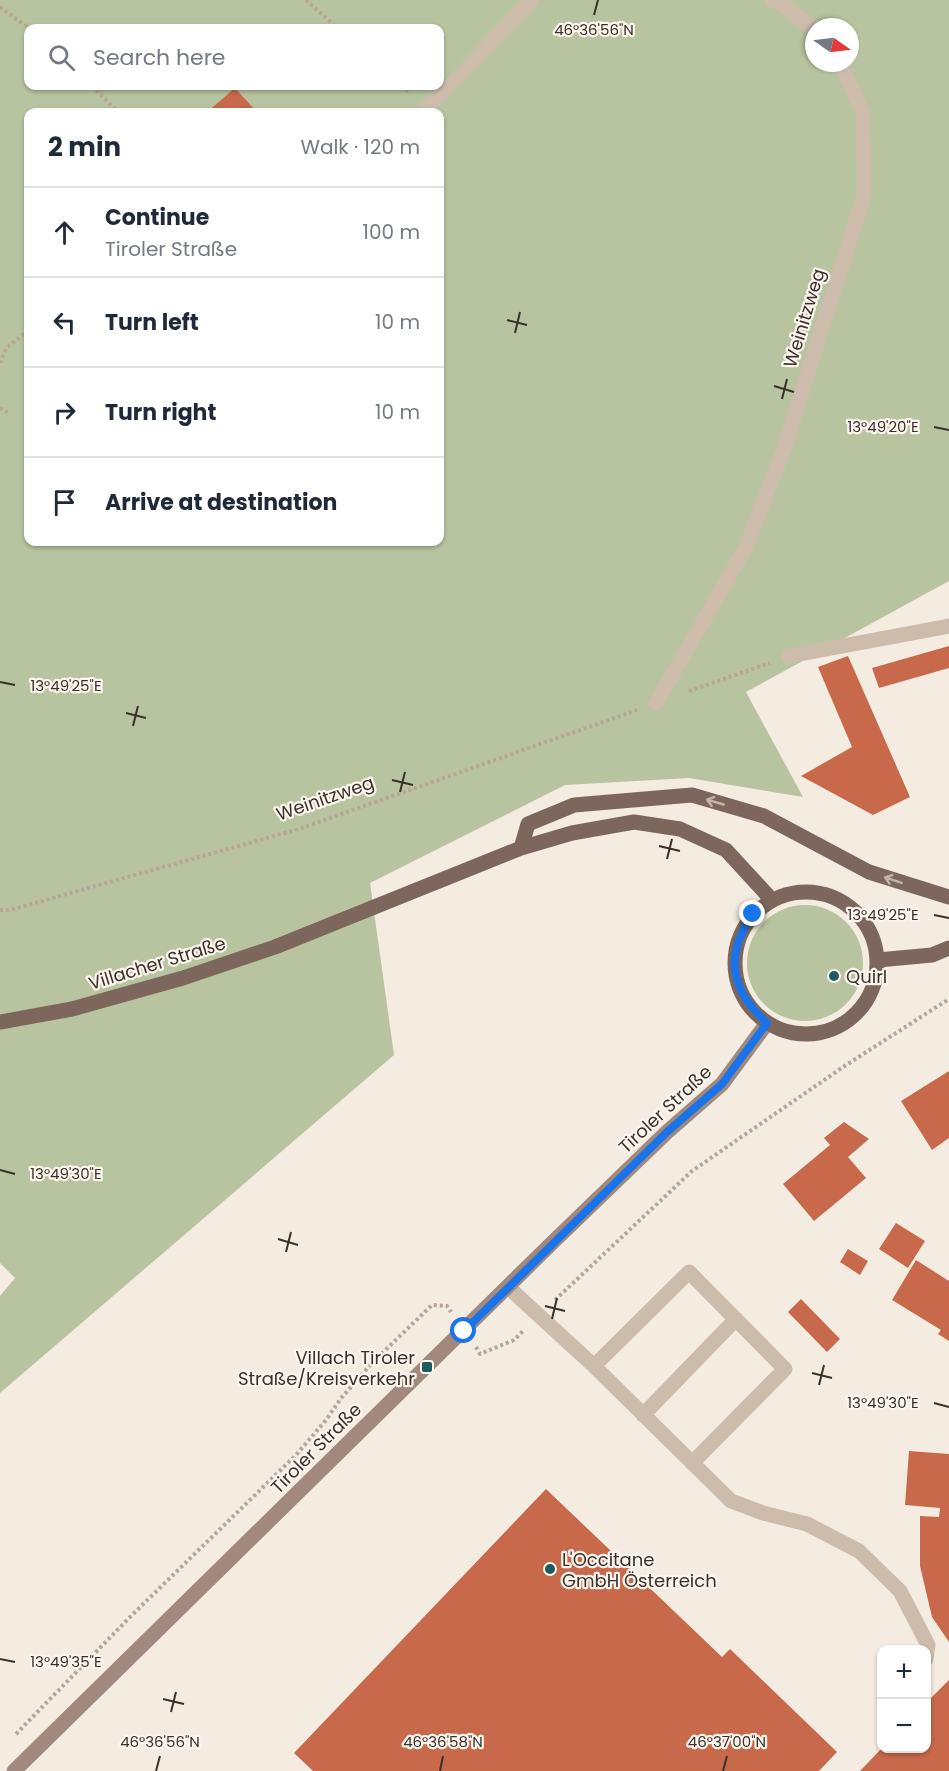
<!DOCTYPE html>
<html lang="en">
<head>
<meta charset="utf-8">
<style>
	:root { --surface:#fff; --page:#f6f6f7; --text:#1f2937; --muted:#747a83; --line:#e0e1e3 }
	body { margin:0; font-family:Poppins,sans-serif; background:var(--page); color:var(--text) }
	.controls { position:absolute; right:18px; bottom:18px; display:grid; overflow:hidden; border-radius:12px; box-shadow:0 2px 4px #0004 }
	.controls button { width:54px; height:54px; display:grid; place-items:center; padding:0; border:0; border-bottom:2px solid var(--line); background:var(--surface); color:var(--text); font:30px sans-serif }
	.compass { position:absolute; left:805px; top:18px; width:54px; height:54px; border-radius:50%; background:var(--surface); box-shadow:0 2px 4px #0004; rotate:104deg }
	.stop { position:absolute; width:18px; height:18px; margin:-14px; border:4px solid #1a73e8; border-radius:50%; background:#fff }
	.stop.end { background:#1a73e8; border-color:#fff; box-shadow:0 2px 6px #0008 }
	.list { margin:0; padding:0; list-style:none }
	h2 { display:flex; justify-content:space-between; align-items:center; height:78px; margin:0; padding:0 24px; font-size:26px }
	h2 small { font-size:20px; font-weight:400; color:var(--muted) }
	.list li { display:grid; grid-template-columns:39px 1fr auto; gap:18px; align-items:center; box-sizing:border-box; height:90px; padding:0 24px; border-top:2px solid var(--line) }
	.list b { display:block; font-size:22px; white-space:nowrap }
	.list p { margin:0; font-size:20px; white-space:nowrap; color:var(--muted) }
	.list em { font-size:20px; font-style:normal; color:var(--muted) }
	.icon { flex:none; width:33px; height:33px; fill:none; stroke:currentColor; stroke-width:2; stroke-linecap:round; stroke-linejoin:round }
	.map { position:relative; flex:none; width:949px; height:1771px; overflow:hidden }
	.search { position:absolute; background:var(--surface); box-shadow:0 2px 4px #0004; left:24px; top:24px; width:420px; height:66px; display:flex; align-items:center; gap:15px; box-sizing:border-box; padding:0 21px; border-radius:12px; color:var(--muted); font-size:22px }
	.panel { position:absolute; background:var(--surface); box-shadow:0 2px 4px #0004; left:24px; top:108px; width:420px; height:438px; border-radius:12px }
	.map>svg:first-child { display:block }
	.green { fill:#b8c4a0; fill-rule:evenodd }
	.building { fill:#c8694b }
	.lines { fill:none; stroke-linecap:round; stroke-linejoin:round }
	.path { stroke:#b9a596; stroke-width:4; stroke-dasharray:3 3; stroke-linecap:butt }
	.lane { stroke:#cdbbac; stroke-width:15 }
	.street { stroke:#cdbbac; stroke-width:15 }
	.secondary { stroke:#a18a7d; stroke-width:15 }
	.primary { stroke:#7d675c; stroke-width:15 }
	.oneway { stroke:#c2b5ac }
	.route { stroke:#1a73e8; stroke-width:8 }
	.ticks { fill:none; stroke:#3b302b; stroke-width:2 }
	.poi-dot { fill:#1f5a5e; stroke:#fbf5ee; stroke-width:2 }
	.labels { text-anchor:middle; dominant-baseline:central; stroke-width:4.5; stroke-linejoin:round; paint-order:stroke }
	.street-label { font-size:18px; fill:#3b302b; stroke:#fbf5ee }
	.poi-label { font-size:18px; fill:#3b302b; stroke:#fbf5ee; text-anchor:start }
	.ticks-label { font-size:15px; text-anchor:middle; fill:#3b302b; stroke:#fbf5ee; stroke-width:4.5; stroke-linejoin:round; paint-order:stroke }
</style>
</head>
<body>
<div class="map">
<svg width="949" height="1771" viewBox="0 0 949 1771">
	<rect width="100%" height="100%" fill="#f4ebe1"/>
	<path class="green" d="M0 0H949V581L746 692 803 797 689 778 565 785 370 883 394 1055 0 1393V1296L15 1278 0 1263ZM814 27H850V63H814ZM28 28H440V86H28ZM28 112H440V542H28Z
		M747 963a58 58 0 1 1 116 0a58 58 0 1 1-116 0Z"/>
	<path class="building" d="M235 88 257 112H207Z
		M949 646V668L879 688 872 668Z
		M848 656 910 797 873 815 801 776 852 747 818 667Z
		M949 1071V1138L932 1150 901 1101Z
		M844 1122 869 1139 848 1157 866 1178 814 1221 783 1184 830 1145 824 1138Z
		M896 1223 925 1241 908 1268 879 1249Z
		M848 1249 868 1261 860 1275 840 1262Z
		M916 1260 949 1281V1341L938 1334 941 1330 892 1300Z
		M801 1299 840 1339 827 1352 788 1312Z
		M909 1451 949 1454V1642L932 1617 920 1566V1516L939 1517 940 1508 905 1505Z
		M546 1489 722 1657 730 1649 837 1752 819 1771H313L294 1753Z
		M949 1680V1771H860L882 1748H926V1703Z"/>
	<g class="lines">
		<path class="path" d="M306 0 337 28
			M0 7 29 28
			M92 86 118 112
			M401 86 410 93
			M0 363 7 347 28 331
			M0 408 10 414
			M689 691 770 663
			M0 910H10L299 829 637 710
			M555 1300 692 1171 846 1065 949 999
			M476 1347 480 1354 514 1340 524 1330
			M16 1734 130 1617 296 1455 326 1420 342 1397 373 1362 432 1305 447 1306 451 1312"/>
		<path class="lane" d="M772 0 783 5 814 29
			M422 112 453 83 531 0
			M656 703 745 549 784 449 864 195 863 113 840 63
			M508 1287 594 1366 731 1501 763 1513 807 1524 859 1551 900 1591 928 1645 926 1659
			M594 1366 689 1272 785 1369 692 1463
			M643 1415 736 1319"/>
		<path class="street" d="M789 656 949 626"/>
		<path class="secondary" d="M14 1771 553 1242 667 1132 722 1084 767 1023"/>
		<path class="primary" d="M521 848 528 824 574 805 692 795 764 816 869 872 949 897
			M735 963a71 71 0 1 1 142 0a71 71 0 1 1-142 0Z
			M878 960 932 955 949 948
			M0 1022 72 1009 183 978 275 947 521 848 572 833 634 822 680 829 726 850 772 900"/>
	</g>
	<defs><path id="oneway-shaft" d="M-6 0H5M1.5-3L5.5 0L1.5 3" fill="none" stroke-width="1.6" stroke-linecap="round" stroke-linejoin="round" transform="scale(1.5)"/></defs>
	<g class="oneway">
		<use href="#oneway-shaft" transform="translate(715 802) rotate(-164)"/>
		<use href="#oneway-shaft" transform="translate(893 880) rotate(-162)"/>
	</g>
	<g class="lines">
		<path class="route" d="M464 1331 667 1132 722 1084 767 1023C730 989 724 956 753 914"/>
	</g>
	<path class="ticks" d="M594 15 598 0M507 320 527 325M515 333 520 312M774 386 794 392M782 399 787 379M934 427 949 430M0 682 15 685M126 713 146 718M133 726 138 706M392 780 413 785M400 792 405 772M659 846 680 851M667 859 672 839M934 915 949 918M0 1170 15 1174M278 1239 298 1245M286 1252 291 1232M545 1306 565 1311M552 1319 557 1298M812 1373 832 1378M819 1385 824 1365M934 1403 949 1407M0 1659 15 1662M163 1699 184 1704M171 1712 176 1692M156 1771 160 1756M440 1771 443 1756M723 1771 727 1756"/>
	<g class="poi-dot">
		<circle cx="834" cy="976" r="6"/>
		<rect x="421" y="1361" width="12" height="12" rx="3"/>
		<circle cx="550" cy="1569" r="6"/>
	</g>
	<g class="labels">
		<g class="street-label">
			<text transform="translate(804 318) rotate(-73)">Weinitzweg</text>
			<text transform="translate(325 798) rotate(-19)">Weinitzweg</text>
			<text transform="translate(157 963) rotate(-17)">Villacher Straße</text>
			<text transform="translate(665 1109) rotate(-43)">Tiroler Straße</text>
			<text transform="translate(316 1448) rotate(-45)">Tiroler Straße</text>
		</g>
		<g class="poi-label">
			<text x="846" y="976">Quirl</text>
			<text x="415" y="1357" text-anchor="end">Villach Tiroler<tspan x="415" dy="21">Straße/Kreisverkehr</tspan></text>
			<text x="562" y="1559">L'Occitane<tspan x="562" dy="21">GmbH Österreich</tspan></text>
		</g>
	</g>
	<g class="ticks-label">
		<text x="594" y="35">46°36'56"N</text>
		<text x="883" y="432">13°49'20"E</text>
		<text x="66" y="691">13°49'25"E</text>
		<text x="883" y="920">13°49'25"E</text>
		<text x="66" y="1179">13°49'30"E</text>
		<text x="883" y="1408">13°49'30"E</text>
		<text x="66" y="1667">13°49'35"E</text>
		<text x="160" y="1747">46°36'56"N</text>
		<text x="443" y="1747">46°36'58"N</text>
		<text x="727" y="1747">46°37'00"N</text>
	</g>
</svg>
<div class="controls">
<button>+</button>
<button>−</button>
</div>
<svg class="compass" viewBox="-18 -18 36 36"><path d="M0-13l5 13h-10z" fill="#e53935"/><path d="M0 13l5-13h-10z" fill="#747a83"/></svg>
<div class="stop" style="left:464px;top:1331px"></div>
<div class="stop end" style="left:753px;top:914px"></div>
<div class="search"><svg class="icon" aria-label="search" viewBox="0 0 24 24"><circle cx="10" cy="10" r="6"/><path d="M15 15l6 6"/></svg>Search here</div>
<section class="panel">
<h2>2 min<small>Walk · 120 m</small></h2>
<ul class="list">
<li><svg class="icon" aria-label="ahead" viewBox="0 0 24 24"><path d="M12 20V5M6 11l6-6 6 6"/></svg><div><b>Continue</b><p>Tiroler Straße</p></div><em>100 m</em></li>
<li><svg class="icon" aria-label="left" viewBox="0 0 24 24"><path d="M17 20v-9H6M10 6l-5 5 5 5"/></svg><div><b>Turn left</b></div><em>10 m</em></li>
<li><svg class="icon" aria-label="right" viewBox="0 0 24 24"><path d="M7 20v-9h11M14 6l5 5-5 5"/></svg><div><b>Turn right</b></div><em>10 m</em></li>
<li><svg class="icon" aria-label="arrive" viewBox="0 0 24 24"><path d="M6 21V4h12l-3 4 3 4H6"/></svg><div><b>Arrive at destination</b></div></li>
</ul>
</section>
</div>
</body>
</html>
